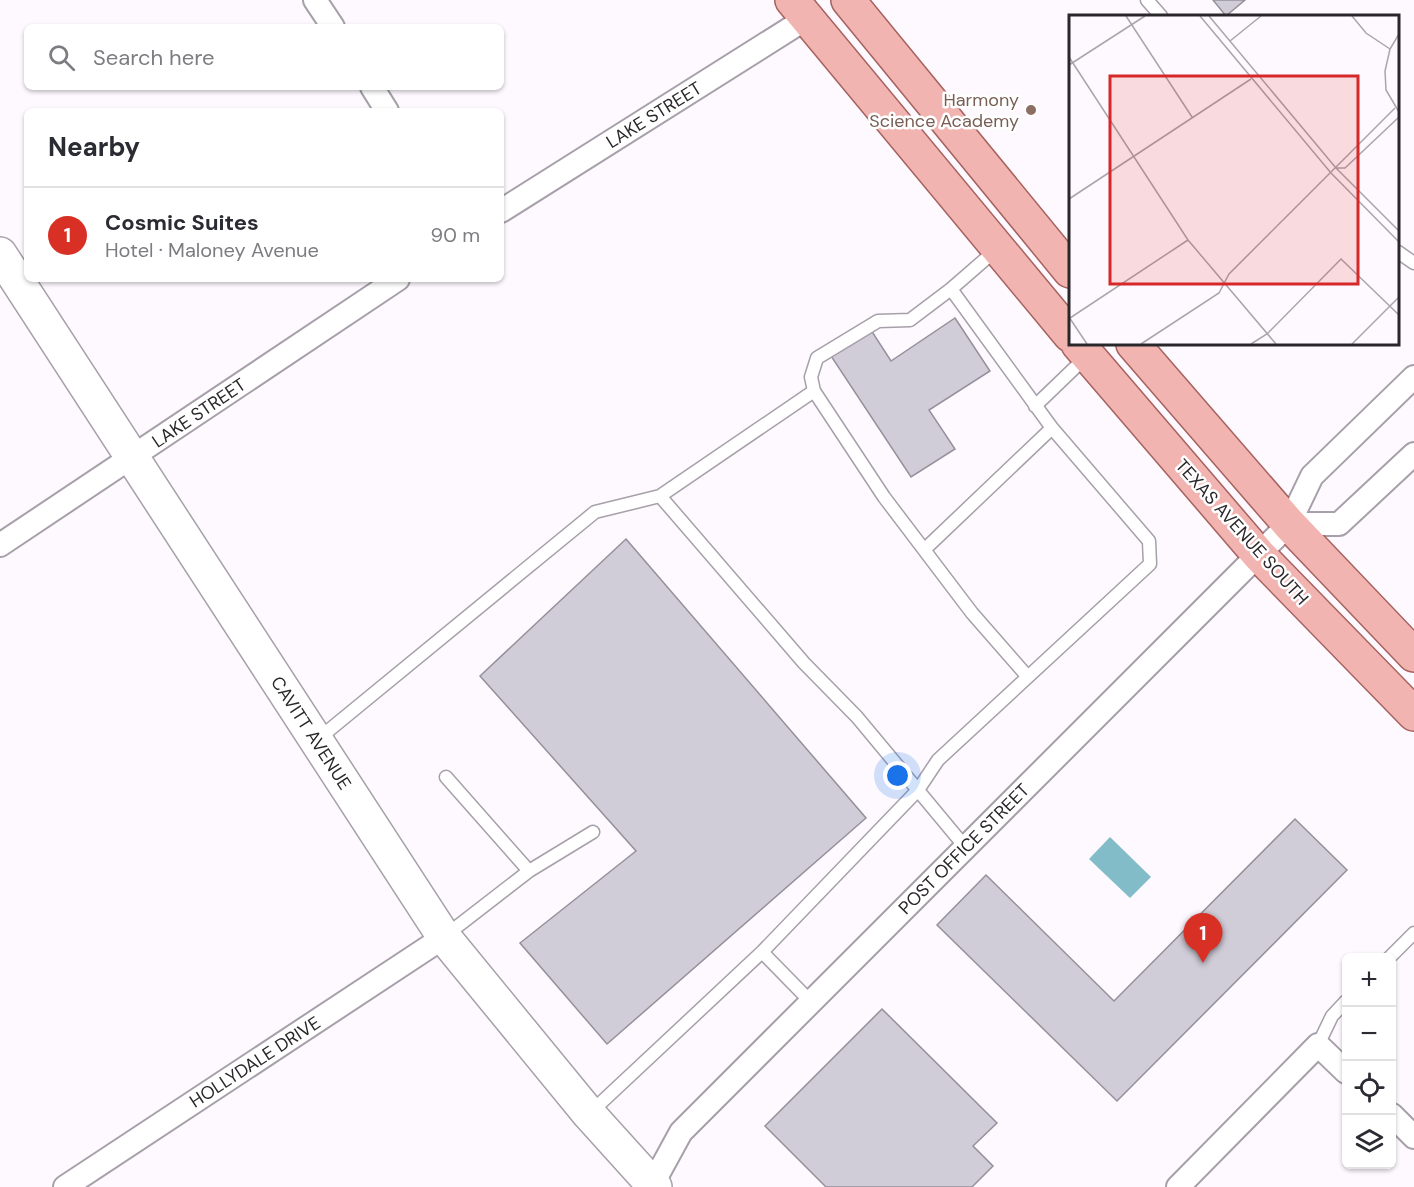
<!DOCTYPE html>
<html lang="en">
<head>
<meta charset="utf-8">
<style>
	:root { --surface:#fff; --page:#f7f7f7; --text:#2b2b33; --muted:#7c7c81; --line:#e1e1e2; --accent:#d93025 }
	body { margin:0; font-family:"DM Sans",sans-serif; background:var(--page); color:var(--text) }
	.controls { position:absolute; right:18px; bottom:18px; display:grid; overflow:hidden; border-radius:9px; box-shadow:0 2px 4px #0004 }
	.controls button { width:54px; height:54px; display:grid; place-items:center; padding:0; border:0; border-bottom:2px solid var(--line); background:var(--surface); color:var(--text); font:30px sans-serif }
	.you { position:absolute; left:898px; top:776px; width:21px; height:21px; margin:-15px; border:4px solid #fff; border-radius:50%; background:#1a73e8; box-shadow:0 0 0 9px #1a73e833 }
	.badge { display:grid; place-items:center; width:39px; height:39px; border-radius:50%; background:var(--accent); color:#fff; font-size:20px; font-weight:700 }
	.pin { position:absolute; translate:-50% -50px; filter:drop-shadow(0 2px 3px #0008) }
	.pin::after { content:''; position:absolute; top:32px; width:21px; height:18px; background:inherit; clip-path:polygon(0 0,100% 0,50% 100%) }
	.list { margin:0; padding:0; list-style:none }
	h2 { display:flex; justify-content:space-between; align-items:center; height:78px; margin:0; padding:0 24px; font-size:26px }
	h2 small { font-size:20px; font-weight:400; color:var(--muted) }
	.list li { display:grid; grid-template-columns:39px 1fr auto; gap:18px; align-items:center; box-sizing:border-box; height:96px; padding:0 24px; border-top:2px solid var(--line) }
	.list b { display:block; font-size:22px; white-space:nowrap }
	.list p { margin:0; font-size:20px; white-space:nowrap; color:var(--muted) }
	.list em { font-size:20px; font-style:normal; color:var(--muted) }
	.icon { flex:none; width:33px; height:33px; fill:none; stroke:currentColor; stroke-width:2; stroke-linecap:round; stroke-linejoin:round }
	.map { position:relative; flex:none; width:1414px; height:1187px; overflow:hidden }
	.search { position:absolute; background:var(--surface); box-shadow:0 2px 4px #0004; left:24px; top:24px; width:480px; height:66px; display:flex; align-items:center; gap:15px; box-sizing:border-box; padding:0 21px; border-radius:9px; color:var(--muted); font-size:22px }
	.panel { position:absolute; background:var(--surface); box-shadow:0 2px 4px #0004; left:24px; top:108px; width:480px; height:174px; border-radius:9px }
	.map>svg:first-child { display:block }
	.water { fill:#81bcc8 }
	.building { fill:#d0ccd8; stroke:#94909c; stroke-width:1.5 }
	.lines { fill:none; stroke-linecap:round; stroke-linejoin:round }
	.lane-casing { stroke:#a79fa9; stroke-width:15 }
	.street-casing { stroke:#a79fa9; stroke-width:26 }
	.secondary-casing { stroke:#a79fa9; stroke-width:36 }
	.primary-casing { stroke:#a5625f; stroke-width:36 }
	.lane { stroke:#fff; stroke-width:12 }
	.street { stroke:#fff; stroke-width:22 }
	.secondary { stroke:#fff; stroke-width:33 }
	.primary { stroke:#f1b4b0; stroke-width:33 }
	.education-dot { fill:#8d6e63; stroke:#fff; stroke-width:2 }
	.labels { text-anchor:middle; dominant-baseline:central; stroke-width:5; stroke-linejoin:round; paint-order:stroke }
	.education-label { font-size:18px; fill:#785e54; stroke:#fff; text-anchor:end }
	.street-label { font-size:18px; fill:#2a272a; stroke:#fff }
	.inset-road { fill:none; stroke:#a9a5aa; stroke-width:1.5 }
	.view { fill:#d62828; fill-opacity:0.15; stroke:#d62828; stroke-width:3 }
	.inset-edge { fill:none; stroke:#2a272a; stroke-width:3 }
</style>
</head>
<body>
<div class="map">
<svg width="1414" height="1187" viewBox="0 0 1414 1187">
	<rect width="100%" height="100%" fill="#fef9ff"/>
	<path class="water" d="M1110 837 1151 877 1130 898 1089 859Z"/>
	<path class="building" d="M1213 0H1245L1226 16Z
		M955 318 990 371 929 410 955 449 911 477 831 356 871 330 891 361Z
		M626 539 866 818 607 1044 520 943 636 851 480 676Z
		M1295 819 1347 870 1117 1101 937 925 986 875 1114 1001Z
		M882 1009 997 1123 973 1146 993 1166 972 1187H826L765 1126Z"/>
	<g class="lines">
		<defs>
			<path id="lane" d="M1147 0 1161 16
				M997 249 951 289 1052 428
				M1398 252 1414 263
				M814 391 811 377 817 358 878 321 910 320 951 289
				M1035 406 1086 357
				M660 496 814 391 884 497 972 613 1027 676
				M317 740 595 512 660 496 804 663 857 717 966 848
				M529 871 593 832
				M445 936 529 871 446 777
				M762 952 811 1002
				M1389 958 1414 933
				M1318 1045 1332 1016 1346 1001
				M590 1113 762 952 918 790 938 760 1150 564 1149 541 1052 428 925 549"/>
			<path id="street" d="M315 0 333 27
				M372 87 387 111
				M501 211 807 18
				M1289 524H1339L1414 454
				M0 545 398 279
				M1392 1115 1414 1137
				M65 1187 444 937
				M651 1187 681 1132 1289 524 1312 476 1414 377
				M1178 1187 1318 1045 1346 1072"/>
			<path id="secondary" d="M0 254 444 937 589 1114 655 1187"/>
			<path id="primary" d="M792 0 1070 335
				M848 0 1070 271
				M1078 344 1259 555 1414 714
				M1133 344 1289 524 1414 655"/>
		</defs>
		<use href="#lane" class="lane-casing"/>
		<use href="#street" class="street-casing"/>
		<use href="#secondary" class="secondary-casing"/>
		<use href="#primary" class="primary-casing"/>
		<use href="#lane" class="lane"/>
		<use href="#street" class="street"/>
		<use href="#secondary" class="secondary"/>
		<use href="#primary" class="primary"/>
	</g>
	<circle class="education-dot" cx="1031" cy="110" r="6"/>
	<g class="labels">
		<g class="education-label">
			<text x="1019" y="100">Harmony<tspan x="1019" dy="21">Science Academy</tspan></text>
		</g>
		<g class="street-label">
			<text transform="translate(654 115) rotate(-32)">LAKE STREET</text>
			<text transform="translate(199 413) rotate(-34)">LAKE STREET</text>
			<text transform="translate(1242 532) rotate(48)">TEXAS AVENUE SOUTH</text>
			<text transform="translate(311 733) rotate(57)">CAVITT AVENUE</text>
			<text transform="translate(964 849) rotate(-45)">POST OFFICE STREET</text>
			<text transform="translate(255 1062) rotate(-33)">HOLLYDALE DRIVE</text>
		</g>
	</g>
	<g transform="translate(1069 15)">
		<rect width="330" height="330" fill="#fef9ff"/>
		<path class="inset-road" d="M57 1 123 102M131 1 262 158 330 227M140 1 267 153 330 216M283 1 297 18 321 34M330 19 321 34 316 56 317 75 330 97M161 26 192 1M0 42 119 225 207 329M0 50 76 1M267 153H276L330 102M0 184 182 64M0 302 18 329M1 303 119 225M72 329 150 278 160 259 326 93M182 329 198 319 272 244 330 300M283 329 330 282"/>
		<path class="view" d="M41 61H289V269H41Z"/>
		<rect width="330" height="330" class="inset-edge"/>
	</g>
</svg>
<div class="controls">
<button>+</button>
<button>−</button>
<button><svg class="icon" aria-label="locate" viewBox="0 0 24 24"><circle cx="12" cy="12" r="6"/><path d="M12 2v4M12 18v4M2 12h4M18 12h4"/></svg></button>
<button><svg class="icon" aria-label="layers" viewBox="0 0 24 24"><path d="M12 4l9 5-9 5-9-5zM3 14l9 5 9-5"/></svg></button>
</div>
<div class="you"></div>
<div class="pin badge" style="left:1203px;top:963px">1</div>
<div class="search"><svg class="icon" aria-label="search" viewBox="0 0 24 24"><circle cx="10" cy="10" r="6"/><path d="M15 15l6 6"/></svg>Search here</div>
<section class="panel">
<h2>Nearby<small></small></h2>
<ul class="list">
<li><span class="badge">1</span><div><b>Cosmic Suites</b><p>Hotel · Maloney Avenue</p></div><em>90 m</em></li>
</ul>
</section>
</div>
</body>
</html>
